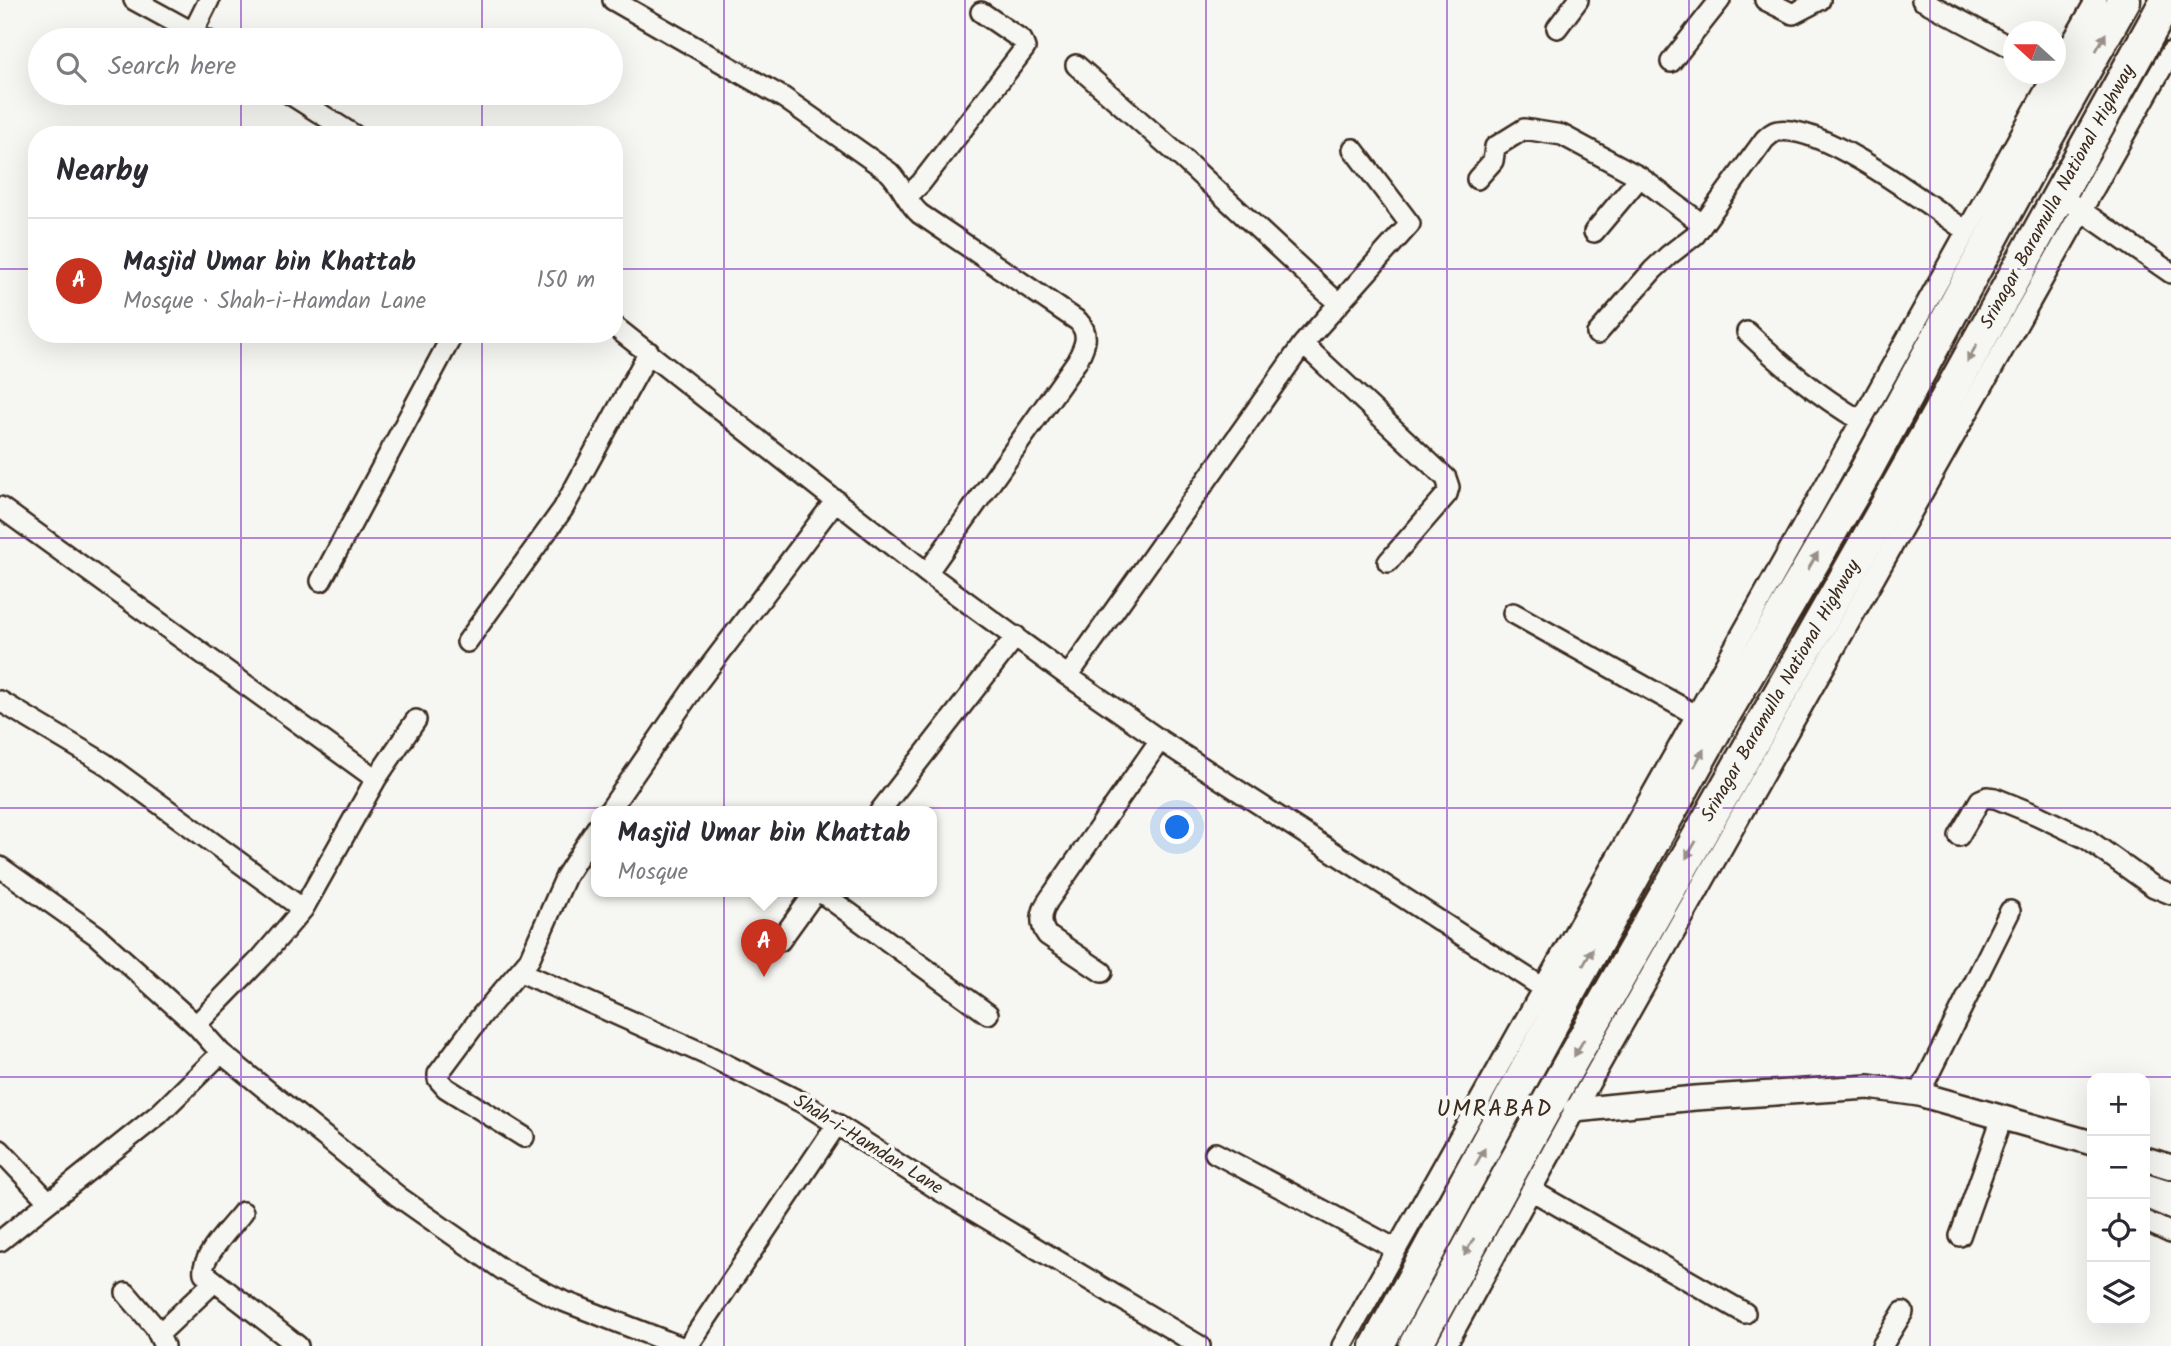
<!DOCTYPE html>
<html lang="en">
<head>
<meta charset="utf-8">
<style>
	:root { --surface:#fff; --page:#f7f7f7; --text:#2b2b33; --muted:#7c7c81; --line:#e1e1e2; --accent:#c8321e }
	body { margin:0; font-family:Kalam,sans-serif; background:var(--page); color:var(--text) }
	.controls { position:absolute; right:21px; bottom:21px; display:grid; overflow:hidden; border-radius:14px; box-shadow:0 7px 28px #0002 }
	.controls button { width:63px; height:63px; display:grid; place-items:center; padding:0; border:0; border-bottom:2px solid var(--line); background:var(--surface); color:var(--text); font:35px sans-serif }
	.compass { position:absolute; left:2003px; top:21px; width:63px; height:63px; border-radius:50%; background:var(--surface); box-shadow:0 7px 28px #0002; rotate:291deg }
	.you { position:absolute; left:1178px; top:828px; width:24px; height:24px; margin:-18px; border:5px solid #fff; border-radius:50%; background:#1a73e8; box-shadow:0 0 0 10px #1a73e833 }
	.badge { display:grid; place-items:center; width:46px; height:46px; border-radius:50%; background:var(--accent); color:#fff; font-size:23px; font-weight:700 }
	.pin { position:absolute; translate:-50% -58px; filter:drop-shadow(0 2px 4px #0008) }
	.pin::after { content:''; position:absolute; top:37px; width:24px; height:21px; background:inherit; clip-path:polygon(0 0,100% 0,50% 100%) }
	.popup { position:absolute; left:591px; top:806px; width:346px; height:91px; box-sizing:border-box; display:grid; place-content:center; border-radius:14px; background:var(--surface); filter:drop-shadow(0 2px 5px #0005); font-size:23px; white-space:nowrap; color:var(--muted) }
	.popup b { font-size:26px; color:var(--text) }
	.popup::after { content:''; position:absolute; left:50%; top:100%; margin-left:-14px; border:14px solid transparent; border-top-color:var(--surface) }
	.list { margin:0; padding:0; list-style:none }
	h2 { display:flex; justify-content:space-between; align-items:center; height:91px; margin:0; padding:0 28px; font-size:30px }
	h2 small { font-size:23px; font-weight:400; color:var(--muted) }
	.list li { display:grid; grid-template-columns:46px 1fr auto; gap:21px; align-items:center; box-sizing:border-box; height:126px; padding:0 28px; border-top:2px solid var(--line) }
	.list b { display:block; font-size:26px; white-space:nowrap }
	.list p { margin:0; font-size:23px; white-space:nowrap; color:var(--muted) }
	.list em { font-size:23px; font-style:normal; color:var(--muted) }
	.icon { flex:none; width:38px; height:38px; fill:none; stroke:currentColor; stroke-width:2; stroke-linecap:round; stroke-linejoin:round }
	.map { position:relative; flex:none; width:2171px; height:1346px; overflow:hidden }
	.search { position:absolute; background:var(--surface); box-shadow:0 7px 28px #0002; left:28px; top:28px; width:595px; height:77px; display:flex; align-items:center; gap:18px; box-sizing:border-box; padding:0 24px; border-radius:38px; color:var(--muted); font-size:26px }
	.panel { position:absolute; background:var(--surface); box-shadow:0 7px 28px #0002; left:28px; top:126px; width:595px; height:217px; border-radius:28px }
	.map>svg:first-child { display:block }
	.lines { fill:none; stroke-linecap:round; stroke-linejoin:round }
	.minor-casing { stroke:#3b2a1e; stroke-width:24 }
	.tertiary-casing { stroke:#3b2a1e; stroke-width:28 }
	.trunk-casing { stroke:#3b2a1e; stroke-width:37 }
	.minor { stroke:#f6f6f2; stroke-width:19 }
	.tertiary { stroke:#f6f6f2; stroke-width:23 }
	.trunk { stroke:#f6f6f2; stroke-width:32 }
	.oneway { fill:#989088 }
	.grid { fill:none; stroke:#7b2cbf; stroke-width:2; stroke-opacity:0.55 }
	.labels { text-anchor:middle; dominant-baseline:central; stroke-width:7; stroke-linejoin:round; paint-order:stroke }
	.street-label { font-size:19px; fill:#3b2a1e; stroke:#f6f6f2 }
	.quarter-label { font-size:23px; letter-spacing:2px; fill:#3b2a1e; stroke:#f6f6f2 }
</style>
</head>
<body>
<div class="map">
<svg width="2171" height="1346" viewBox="0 0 2171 1346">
	<rect width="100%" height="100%" fill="#f6f6f2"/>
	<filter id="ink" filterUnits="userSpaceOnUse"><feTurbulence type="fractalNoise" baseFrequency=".0143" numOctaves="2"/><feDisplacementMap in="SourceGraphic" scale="14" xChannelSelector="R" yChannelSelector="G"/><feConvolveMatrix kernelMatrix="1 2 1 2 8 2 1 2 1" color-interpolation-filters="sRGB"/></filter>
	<g filter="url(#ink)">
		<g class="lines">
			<defs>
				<path id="minor" d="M134 0 207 40
					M613 0 784 98 889 172C902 185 907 203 920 214L1078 321C1091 335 1084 347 1077 361L927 573
					M1765 0 1793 14 1820 0
					M1922 0 2014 49
					M1557 28 1578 0
					M193 32 209 0
					M1671 62 1720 0
					M1076 65 1182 158 1339 304
					M2056 70 2096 0
					M288 93 354 135
					M1477 179 1493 161 1495 147 1524 129 1562 135 1640 177 1702 224
					M907 197 921 183 1025 48 1022 40 981 12
					M2072 204 2171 273
					M1594 232 1640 177
					M614 326 927 573 1068 676 1160 740 1551 993
					M1747 332C1785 368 1816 394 1861 421
					M1597 334 1653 270 1669 255 1695 235 1765 139C1769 136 1773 131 1778 131 1823 124 1927 204 1966 231
					M1303 344 1446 478 1449 487 1447 494 1388 562
					M0 507 376 779
					M321 581 453 334
					M1513 613 1696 715
					M467 642 563 509 649 352
					M1068 676 1303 344 1410 224 1353 149
					M0 701 104 763 303 909
					M609 811 695 686 836 500
					M880 811 1016 636
					M1959 836 1980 800 1987 797 1995 798 2037 815 2087 839 2154 887 2171 894
					M0 867 96 935 196 1025 221 1053 399 1197 503 1270 558 1299 679 1346
					M819 891 988 1014
					M780 941 816 891
					M521 972 707 1055 805 1104 934 1187 1200 1346
					M1102 972 1047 935C1039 924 1041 912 1048 901L1160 740
					M196 1025 262 957 303 909 376 779 416 720
					M1919 1094 2010 911
					M524 1137 446 1088 438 1079V1074L482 1015 529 960 566 876 596 829
					M0 1150 48 1201
					M1215 1153 1396 1249
					M1531 1190 1745 1313
					M243 1212C233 1225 200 1258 204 1273L298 1346
					M2145 1221 2171 1233
					M1960 1236 2002 1118
					M0 1241 159 1114 221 1053
					M126 1293 155 1327 164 1346
					M159 1334 214 1282
					M688 1346 837 1124
					M1342 1346 1817 500 2054 74
					M1446 1346 1587 1088 2171 52
					M1882 1346 1903 1312"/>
				<path id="tertiary" d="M1575 1110 1695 1098 1869 1087 1919 1094 2092 1143
					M2145 1159 2171 1167"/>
				<path id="trunk" d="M1377 1346 1564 1001 1719 723 1863 476 2031 165 2124 0
					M1415 1346 1560 1081 1928 433 2167 0"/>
			</defs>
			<use href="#minor" class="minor-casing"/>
			<use href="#tertiary" class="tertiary-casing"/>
			<use href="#trunk" class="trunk-casing"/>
			<use href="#minor" class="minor"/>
			<use href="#tertiary" class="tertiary"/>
			<use href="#trunk" class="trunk"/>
		</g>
		<defs><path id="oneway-solid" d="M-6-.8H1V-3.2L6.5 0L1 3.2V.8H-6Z" transform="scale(1.75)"/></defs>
		<g class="oneway">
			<use href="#oneway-solid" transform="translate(2101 42) rotate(-61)"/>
			<use href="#oneway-solid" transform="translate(1972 353) rotate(119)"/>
			<use href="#oneway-solid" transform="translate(1813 561) rotate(-60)"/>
			<use href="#oneway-solid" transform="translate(1699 758) rotate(-61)"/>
			<use href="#oneway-solid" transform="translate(1691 850) rotate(120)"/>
			<use href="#oneway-solid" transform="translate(1588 957) rotate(-61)"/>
			<use href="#oneway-solid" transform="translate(1579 1048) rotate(120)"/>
			<use href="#oneway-solid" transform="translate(1480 1157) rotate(-61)"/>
			<use href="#oneway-solid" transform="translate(1469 1247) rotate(119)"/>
		</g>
	</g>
	<path class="grid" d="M241 0V40M482 0V40M724 0V1346M965 0V1346M1206 0V1346M1447 0V1346M1689 0V1346M1930 0V1346M241 93V135M482 93V135M0 269H37M614 269H2171M241 334V1346M482 334V1346M0 538H2171M0 808H2171M0 1077H2171"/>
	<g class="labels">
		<g class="street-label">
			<text transform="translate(2058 197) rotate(-61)">Srinagar Baramulla National Highway</text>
			<text transform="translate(1781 691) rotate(-60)">Srinagar Baramulla National Highway</text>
			<text transform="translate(868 1145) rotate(32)">Shah-i-Hamdan Lane</text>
		</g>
		<g class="quarter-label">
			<text x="1495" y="1110">UMRABAD</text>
		</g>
	</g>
</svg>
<div class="controls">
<button>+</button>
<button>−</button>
<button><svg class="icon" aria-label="locate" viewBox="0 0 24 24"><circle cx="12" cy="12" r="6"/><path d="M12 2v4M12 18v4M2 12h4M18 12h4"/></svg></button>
<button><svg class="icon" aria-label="layers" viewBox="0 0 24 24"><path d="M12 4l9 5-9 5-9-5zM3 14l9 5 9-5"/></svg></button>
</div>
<svg class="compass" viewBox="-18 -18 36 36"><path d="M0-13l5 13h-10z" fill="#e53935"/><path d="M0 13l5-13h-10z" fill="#7c7c81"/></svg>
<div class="you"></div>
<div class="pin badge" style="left:764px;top:977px">A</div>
<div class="popup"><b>Masjid Umar bin Khattab</b>Mosque</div>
<div class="search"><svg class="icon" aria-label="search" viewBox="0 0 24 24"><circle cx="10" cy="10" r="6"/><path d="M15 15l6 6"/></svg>Search here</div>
<section class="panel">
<h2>Nearby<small></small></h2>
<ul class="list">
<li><span class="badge">A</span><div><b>Masjid Umar bin Khattab</b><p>Mosque · Shah-i-Hamdan Lane</p></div><em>150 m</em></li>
</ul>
</section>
</div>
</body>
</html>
